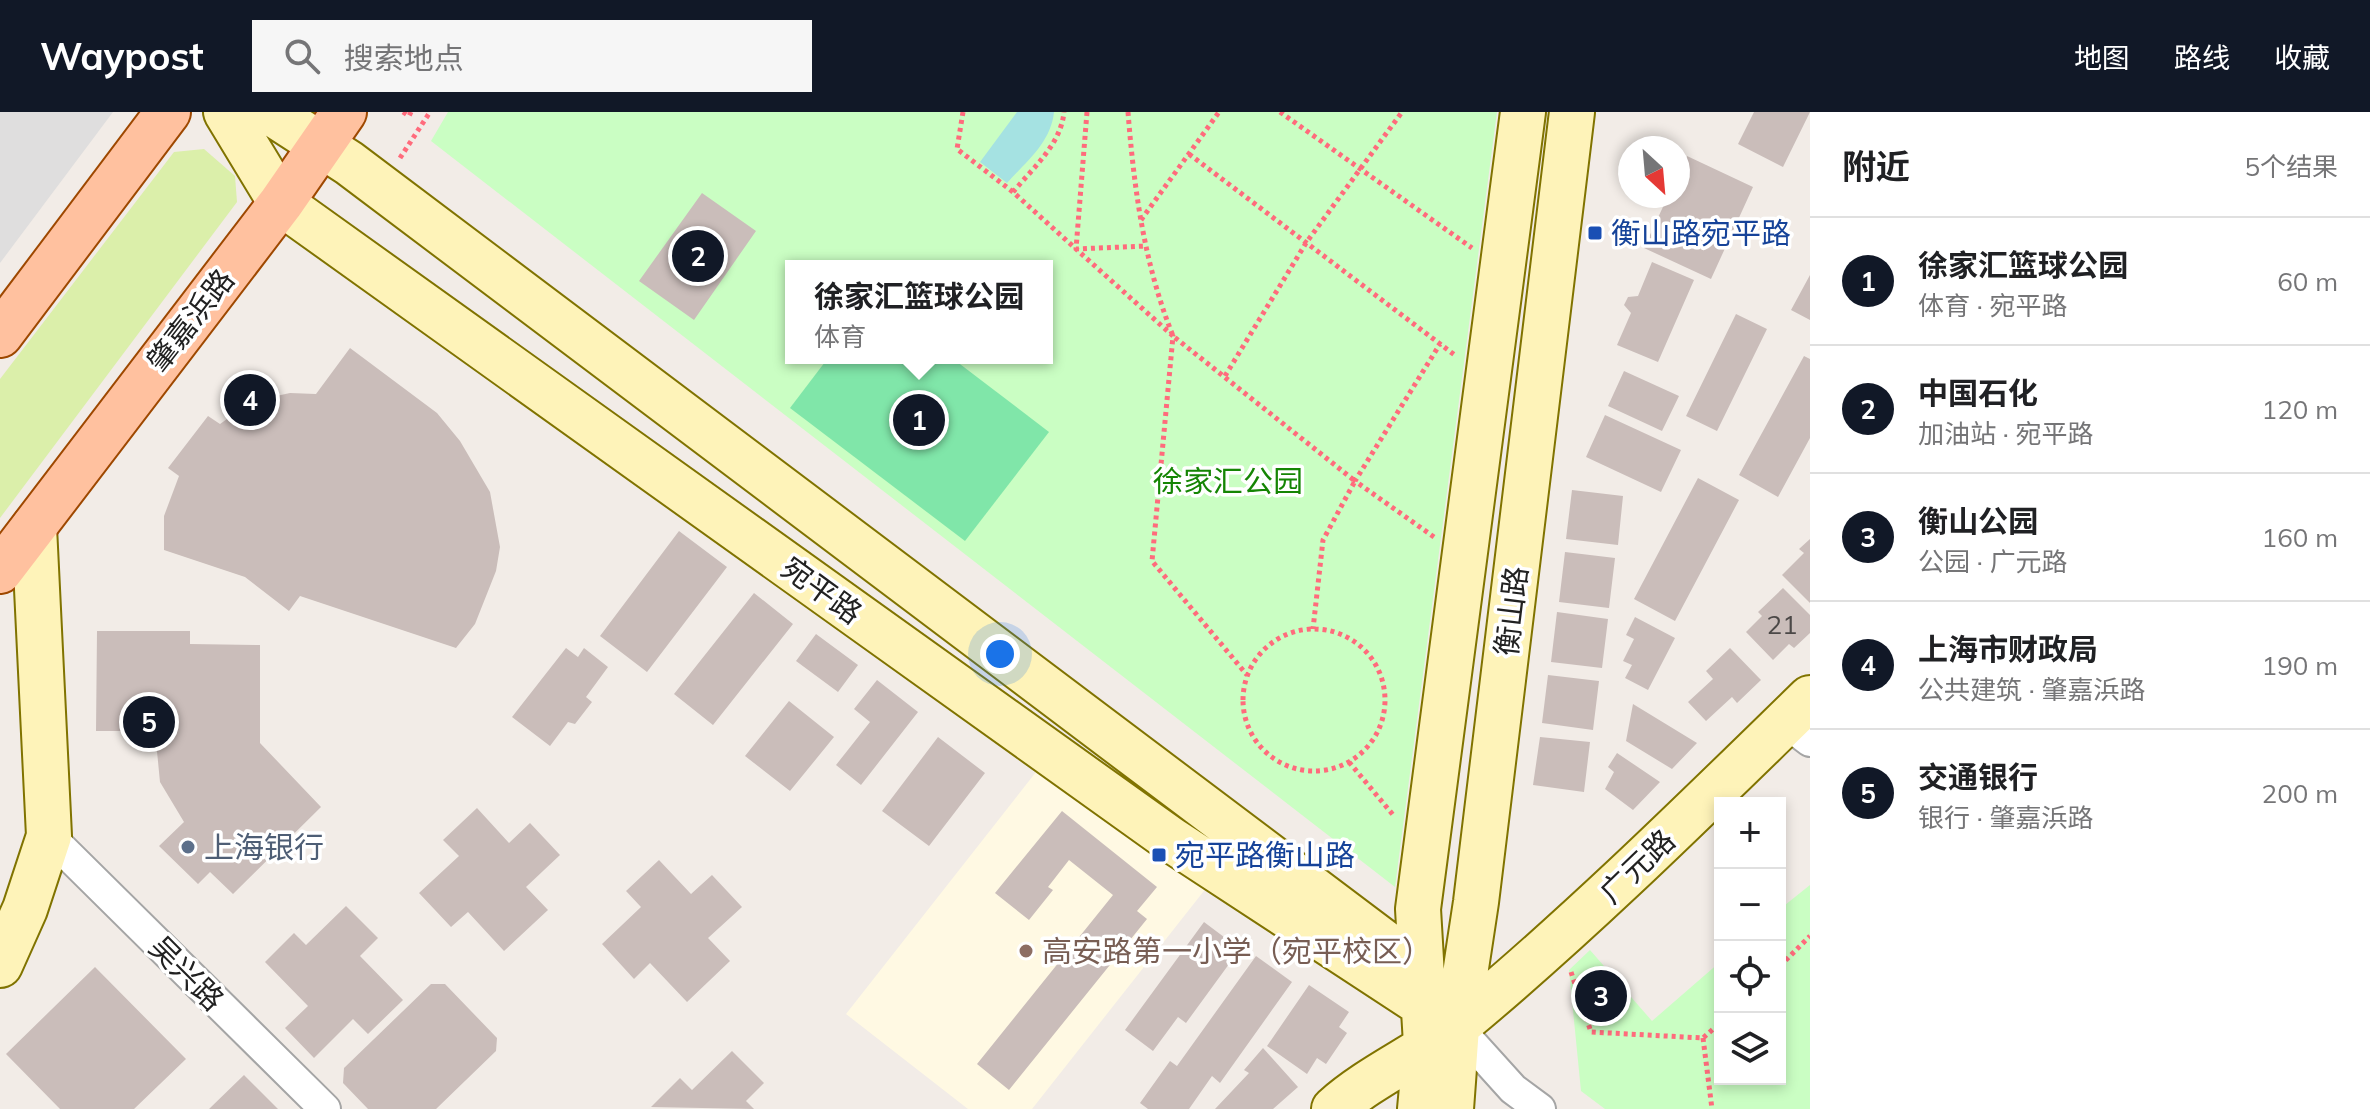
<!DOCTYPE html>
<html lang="zh">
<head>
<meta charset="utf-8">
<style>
	:root { --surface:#fff; --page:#f6f6f6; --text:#202124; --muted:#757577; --line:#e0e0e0; --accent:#111827 }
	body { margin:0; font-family:Mulish,"Noto Sans SC",sans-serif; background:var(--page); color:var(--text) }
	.controls { position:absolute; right:24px; bottom:24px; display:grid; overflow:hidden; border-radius:0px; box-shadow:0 4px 12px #0003 }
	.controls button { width:72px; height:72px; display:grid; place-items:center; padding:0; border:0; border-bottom:2px solid var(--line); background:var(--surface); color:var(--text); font:40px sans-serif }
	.compass { position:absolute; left:1618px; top:24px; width:72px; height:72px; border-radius:50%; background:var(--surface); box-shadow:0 4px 12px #0003; rotate:154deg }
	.you { position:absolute; left:1000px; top:542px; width:28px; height:28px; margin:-20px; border:6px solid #fff; border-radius:50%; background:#1a73e8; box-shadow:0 0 0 12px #1a73e833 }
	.badge { display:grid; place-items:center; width:52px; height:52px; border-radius:50%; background:var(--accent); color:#fff; font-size:26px; font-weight:700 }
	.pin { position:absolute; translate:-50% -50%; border:4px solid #fff; box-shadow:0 2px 8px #0006 }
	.popup { position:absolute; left:785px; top:148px; width:268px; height:104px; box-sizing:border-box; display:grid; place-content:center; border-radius:0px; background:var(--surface); filter:drop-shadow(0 2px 6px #0005); font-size:26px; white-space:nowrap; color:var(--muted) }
	.popup b { font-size:30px; color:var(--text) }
	.popup::after { content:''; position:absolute; left:50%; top:100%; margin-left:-16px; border:16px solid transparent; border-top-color:var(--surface) }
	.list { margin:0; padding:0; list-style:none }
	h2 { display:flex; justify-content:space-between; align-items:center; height:104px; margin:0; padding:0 32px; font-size:34px }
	h2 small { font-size:26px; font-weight:400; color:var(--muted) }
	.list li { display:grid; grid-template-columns:52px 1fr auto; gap:24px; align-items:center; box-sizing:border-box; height:128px; padding:0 32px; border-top:2px solid var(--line) }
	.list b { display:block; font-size:30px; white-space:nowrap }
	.list p { margin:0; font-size:26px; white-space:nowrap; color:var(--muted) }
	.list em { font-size:26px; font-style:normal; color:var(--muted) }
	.icon { flex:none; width:44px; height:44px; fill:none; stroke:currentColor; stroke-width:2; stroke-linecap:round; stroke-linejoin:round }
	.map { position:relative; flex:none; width:1810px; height:997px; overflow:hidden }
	header { display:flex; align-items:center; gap:48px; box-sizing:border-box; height:112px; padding:0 40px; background:var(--accent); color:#fff }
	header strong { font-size:38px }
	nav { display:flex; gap:44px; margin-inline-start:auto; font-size:28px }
	.search { width:560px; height:72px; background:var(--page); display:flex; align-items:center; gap:20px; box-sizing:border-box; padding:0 28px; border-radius:0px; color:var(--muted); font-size:30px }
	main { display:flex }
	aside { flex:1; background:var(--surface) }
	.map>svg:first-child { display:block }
	.residential { fill:#dfdede }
	.education { fill:#fff9e3 }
	.grass { fill:#dbefaa }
	.park { fill:#cafec3; fill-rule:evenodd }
	.pitch { fill:#80e6a9 }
	.water { fill:#a5e2e2 }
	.building { fill:#cabdba }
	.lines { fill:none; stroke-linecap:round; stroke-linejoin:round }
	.street-casing { stroke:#a5a5a5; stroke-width:34 }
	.secondary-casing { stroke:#807300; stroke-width:48 }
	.primary-casing { stroke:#9e4800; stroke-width:48 }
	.path { stroke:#ff6b7c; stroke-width:5; stroke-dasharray:4 4; stroke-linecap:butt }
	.street { stroke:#fff; stroke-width:30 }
	.secondary { stroke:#fef3b9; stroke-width:44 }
	.primary { stroke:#ffc19f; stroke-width:44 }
	.transit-dot { fill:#1a4fb4; stroke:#fff; stroke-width:3 }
	.service-dot { fill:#5c6f8a; stroke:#fff; stroke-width:3 }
	.education-dot { fill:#8d6e63; stroke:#fff; stroke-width:3 }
	.labels { text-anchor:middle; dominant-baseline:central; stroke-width:7; stroke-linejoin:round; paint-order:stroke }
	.number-label { font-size:26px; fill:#4b4847 }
	.transit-label { font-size:30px; fill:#164399; stroke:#fff; text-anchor:start }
	.street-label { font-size:30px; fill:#212121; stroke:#fff }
	.park-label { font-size:30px; fill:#158504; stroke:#fff }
	.service-label { font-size:30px; fill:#4e5e75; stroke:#fff; text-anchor:start }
	.education-label { font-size:30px; fill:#785e54; stroke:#fff; text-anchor:start }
</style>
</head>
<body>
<header>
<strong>Waypost</strong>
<div class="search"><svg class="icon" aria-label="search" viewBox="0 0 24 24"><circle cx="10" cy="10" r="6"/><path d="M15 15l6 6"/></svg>搜索地点</div>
<nav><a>地图</a><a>路线</a><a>收藏</a></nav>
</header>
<main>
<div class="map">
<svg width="1810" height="997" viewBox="0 0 1810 997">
	<rect width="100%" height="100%" fill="#f2ece7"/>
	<path class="residential" d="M0 0H113L0 151Z"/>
	<path class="education" d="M1036 660 1207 775 1032 997H968L846 902Z"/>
	<path class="grass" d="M204 37 235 64 237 90 0 406V267L174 40Z"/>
	<path class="park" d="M448 0H1497L1395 775 431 29ZM791 154H1047V246H791Z
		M1810 773V997H1605L1581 979 1569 858 1590 838 1652 909 1720 850V967H1780V797Z"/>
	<path class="pitch" d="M828 246H952L1049 320 965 429 790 296Z"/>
	<path class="water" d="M1017 0H1054C1051 30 1027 49 1007 71L980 50Z"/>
	<path class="building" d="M1754 0H1810L1783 55 1738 32Z
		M1687 44 1753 75 1711 167 1644 136 1668 84H1678V63Z
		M702 81 756 119 694 208 639 169Z
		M1652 150 1694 168 1658 250 1617 233 1631 201 1624 193 1628 185 1638 184Z
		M1810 163V208L1791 198Z
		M1736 202 1767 217 1717 319 1686 304Z
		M350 236 437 301 460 329 490 380 500 435 496 459 475 512 456 536 300 484 289 499 245 465 164 438V404L179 364 168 356 208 304 220 312 244 295 267 286 290 281 316 282Z
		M1804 244 1810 247V326L1778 385 1739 363Z
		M1624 259 1679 284 1662 319 1608 294Z
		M1605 303 1681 338 1661 380 1586 345Z
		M1698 366 1739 388 1675 509 1634 487Z
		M1572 378 1623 384 1618 433 1566 427Z
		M679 419 727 455 647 560 600 524Z
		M1810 427V491L1782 463 1804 441 1799 437Z
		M1565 440 1615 446 1609 496 1559 490Z
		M1783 476 1810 503V521L1794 536 1789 532 1773 548 1746 520 1762 504 1758 500Z
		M754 481 793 512 713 613 674 582Z
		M1557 500 1608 507 1602 556 1551 550Z
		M1635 505 1675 526 1648 578 1625 566 1632 553 1623 549 1634 527 1626 523Z
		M97 519H190V532L260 533V631L321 695 233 782 210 760 198 772 159 734 184 710 160 670 155 619H96Z
		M816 522 858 553 838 580 796 549Z
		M566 536 578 545 584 536 608 555 586 585 592 590 575 612 568 610 550 634 512 605Z
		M1730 536 1761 568 1737 591 1732 585 1706 609 1688 590 1713 567 1706 559Z
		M1548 563 1599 569 1593 618 1542 611Z
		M877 568 918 600 861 673 836 653 870 610 854 597Z
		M789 589 834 625 790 679 745 644Z
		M1633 592 1697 631 1672 657 1626 629Z
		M938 625 985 661 929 734 882 699Z
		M1540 625 1590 630 1584 680 1533 673Z
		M1617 641 1660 670 1633 698 1605 677 1614 660 1608 655Z
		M477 696 509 731 530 711 560 743 526 775 548 798 504 839 468 800 451 815 419 781 459 744 443 728Z
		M1062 699 1157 775 1137 799 1147 807 1009 978 977 952 1113 783 1069 748 1048 775 1053 778 1029 808 995 781Z
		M659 748 691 782 712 763 742 795 708 826 730 849 687 890 650 851 634 867 602 832 641 795 626 779Z
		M346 794 378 826 360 844 403 888 368 922 353 907 314 946 285 916 308 894 265 850 294 821 306 833Z
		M1204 810 1240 837 1186 911 1178 905 1153 939 1125 918Z
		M1256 844 1292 870 1220 971 1212 964 1189 997H1148L1140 991 1170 949 1177 954Z
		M95 855 186 947 134 997H60L6 942Z
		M431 872H445L497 926 496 939 436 997H368L343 971 344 956Z
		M1309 873 1349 900 1339 915 1347 921 1326 952 1317 946 1307 962 1267 934Z
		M1263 936 1298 975 1273 997H1215L1249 961 1244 958Z
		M732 939 764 971 746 989 754 997 651 995 680 966 692 978Z
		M244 963 278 997H209Z"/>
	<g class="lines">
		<defs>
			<path id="street" d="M1785 610 1810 629
				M49 724 325 997
				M1457 915 1513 977 1540 997"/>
			<path id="secondary" d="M226 0 281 91 1170 727 1457 915
				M270 0 349 51 1418 856
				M0 853 25 797 49 724 34 415
				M1334 997C1373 962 1424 942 1464 908 1585 807 1697 696 1810 586
				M1420 997 1426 932 1418 797 1523 0
				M1451 997 1457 915 1476 790 1572 0"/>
			<path id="primary" d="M0 223 168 0
				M0 459 281 91 344 0"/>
		</defs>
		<use href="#street" class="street-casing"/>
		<use href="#secondary" class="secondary-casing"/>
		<use href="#primary" class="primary-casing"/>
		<path class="path" d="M403 0 409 4 411 0
			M963 0 957 37 1013 80 1076 137 1146 134
			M1087 0 1076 137 1173 224 1152 449 1247 563
			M1128 0C1134 76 1144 152 1173 224L1355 369 1323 428 1313 517
			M1280 0 1472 136
			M1189 42 1456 244
			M400 46 430 0
			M1013 80C1033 56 1061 32 1064 0
			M1141 108 1219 0
			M1225 264 1306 131 1402 0
			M1434 425 1355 369 1440 232
			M1243 588a71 71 0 1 1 142 0a71 71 0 1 1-142 0Z
			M1349 650 1394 704
			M1780 854 1810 824
			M1571 860 1591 920 1703 926 1720 911
			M1703 926 1712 997"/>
		<use href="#street" class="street"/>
		<use href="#secondary" class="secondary"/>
		<use href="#primary" class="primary"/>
	</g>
	<g class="transit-dot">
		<rect x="1587" y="113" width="16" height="16" rx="4"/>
		<rect x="1151" y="735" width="16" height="16" rx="4"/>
	</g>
	<circle class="service-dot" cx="188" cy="735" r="8"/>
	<circle class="education-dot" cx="1026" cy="839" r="8"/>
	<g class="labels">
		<g class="number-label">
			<text x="1782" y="512">21</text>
		</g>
		<g class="transit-label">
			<text x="1611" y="121">衡山路宛平路</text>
			<text x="1175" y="743">宛平路衡山路</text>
		</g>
		<g class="street-label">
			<text transform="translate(190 208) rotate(-52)">肇嘉浜路</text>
			<text transform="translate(822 478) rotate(36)">宛平路</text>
			<text transform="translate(1511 499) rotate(-83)">衡山路</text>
			<text transform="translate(1637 754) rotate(-44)">广元路</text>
			<text transform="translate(187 861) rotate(45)">吴兴路</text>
		</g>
		<g class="park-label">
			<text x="1228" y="369">徐家汇公园</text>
		</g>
		<g class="service-label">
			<text x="204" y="735">上海银行</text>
		</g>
		<g class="education-label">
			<text x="1042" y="839">高安路第一小学（宛平校区）</text>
		</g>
	</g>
</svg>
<div class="controls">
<button>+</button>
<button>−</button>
<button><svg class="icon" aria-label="locate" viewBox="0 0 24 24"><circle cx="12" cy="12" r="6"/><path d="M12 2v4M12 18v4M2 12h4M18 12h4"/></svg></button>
<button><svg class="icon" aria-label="layers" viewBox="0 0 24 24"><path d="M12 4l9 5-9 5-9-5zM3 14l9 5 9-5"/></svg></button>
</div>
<svg class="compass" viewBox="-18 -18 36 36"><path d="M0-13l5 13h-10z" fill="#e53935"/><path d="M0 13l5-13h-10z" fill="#757577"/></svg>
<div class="you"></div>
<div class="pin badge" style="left:919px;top:308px">1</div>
<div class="popup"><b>徐家汇篮球公园</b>体育</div>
<div class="pin badge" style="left:698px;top:144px">2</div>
<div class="pin badge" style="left:1601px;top:884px">3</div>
<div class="pin badge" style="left:250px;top:288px">4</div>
<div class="pin badge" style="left:149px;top:610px">5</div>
</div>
<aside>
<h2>附近<small>5个结果</small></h2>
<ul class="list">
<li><span class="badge">1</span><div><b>徐家汇篮球公园</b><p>体育 · 宛平路</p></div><em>60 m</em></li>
<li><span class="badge">2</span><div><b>中国石化</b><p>加油站 · 宛平路</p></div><em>120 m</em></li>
<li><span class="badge">3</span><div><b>衡山公园</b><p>公园 · 广元路</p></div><em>160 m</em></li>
<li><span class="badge">4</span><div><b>上海市财政局</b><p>公共建筑 · 肇嘉浜路</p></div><em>190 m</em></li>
<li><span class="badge">5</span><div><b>交通银行</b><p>银行 · 肇嘉浜路</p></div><em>200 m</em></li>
</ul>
</aside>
</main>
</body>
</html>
